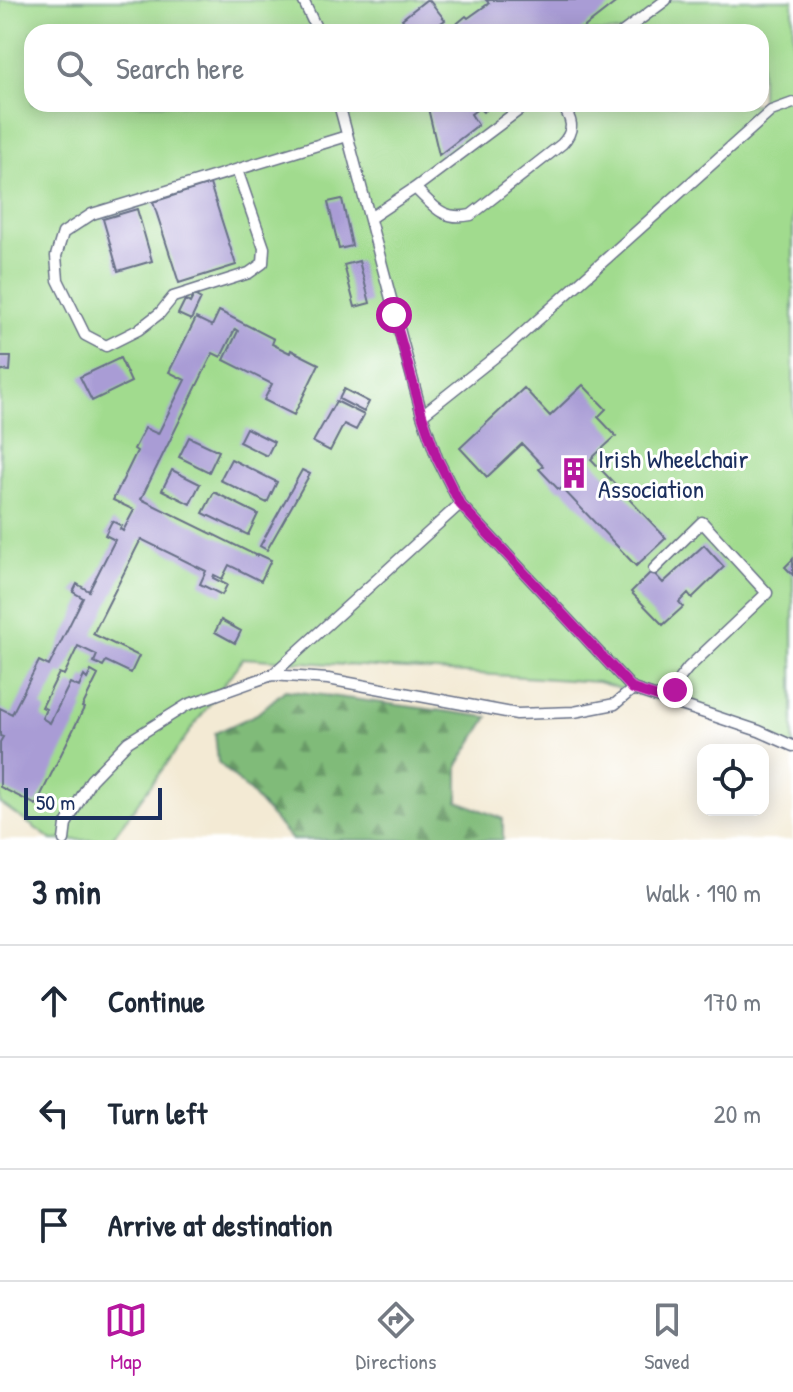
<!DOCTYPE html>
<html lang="en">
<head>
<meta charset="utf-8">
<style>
	:root { --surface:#fff; --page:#f6f6f7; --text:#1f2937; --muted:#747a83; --line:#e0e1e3; --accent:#b5179e }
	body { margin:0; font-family:"Patrick Hand",sans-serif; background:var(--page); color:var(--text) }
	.controls { position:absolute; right:24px; bottom:24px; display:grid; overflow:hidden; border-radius:16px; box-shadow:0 4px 20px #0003 }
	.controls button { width:72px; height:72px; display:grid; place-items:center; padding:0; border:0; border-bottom:2px solid var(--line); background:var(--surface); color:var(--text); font:40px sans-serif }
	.scale { position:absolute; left:24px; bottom:20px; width:138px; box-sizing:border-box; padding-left:8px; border:4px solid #1b2f5e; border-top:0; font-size:22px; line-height:28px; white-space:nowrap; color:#1b2f5e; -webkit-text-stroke:6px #fff; paint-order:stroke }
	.stop { position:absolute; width:24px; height:24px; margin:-18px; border:6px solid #b5179e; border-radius:50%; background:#fff }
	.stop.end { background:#b5179e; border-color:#fff; box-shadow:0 2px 8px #0008 }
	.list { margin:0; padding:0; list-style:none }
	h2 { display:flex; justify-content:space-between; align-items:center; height:104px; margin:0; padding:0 32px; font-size:34px }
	h2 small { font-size:26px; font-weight:400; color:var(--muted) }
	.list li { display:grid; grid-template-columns:52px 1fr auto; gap:24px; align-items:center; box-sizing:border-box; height:112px; padding:0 32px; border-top:2px solid var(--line) }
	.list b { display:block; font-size:30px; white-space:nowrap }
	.list em { font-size:26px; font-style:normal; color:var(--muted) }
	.icon { flex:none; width:44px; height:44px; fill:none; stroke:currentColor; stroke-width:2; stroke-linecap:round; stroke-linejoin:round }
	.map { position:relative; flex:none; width:793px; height:840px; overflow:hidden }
	.search { position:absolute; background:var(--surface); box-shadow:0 4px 20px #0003; left:24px; right:24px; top:24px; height:88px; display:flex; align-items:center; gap:20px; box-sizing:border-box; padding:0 28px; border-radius:24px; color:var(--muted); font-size:30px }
	.sheet { height:440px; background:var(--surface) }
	nav { display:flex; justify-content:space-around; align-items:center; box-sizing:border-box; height:112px; border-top:2px solid var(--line); background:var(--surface); font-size:22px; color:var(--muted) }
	nav a { display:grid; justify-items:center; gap:4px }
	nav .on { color:var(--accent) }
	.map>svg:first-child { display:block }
	.forest { fill:url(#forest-firs); stroke:#4e756c; stroke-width:2 }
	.garden { fill:#a1db8e; stroke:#5e8576; stroke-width:2; fill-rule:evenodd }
	.building { fill:#a99cd5 }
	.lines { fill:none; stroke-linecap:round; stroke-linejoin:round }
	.lane-casing { stroke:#677087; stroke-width:13 }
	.lane { stroke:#fff; stroke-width:10 }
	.route { stroke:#b5179e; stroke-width:10 }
	.labels { text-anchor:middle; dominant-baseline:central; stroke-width:6; stroke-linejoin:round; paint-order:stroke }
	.poi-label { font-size:26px; fill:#1b2f5e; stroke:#fff; text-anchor:start }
</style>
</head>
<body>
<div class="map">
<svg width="793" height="840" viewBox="0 0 793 840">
	<defs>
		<pattern id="forest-firs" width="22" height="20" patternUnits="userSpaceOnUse" patternTransform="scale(2)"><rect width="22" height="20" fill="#80bb79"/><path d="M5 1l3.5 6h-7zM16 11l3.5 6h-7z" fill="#689866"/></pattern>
	</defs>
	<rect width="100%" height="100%" fill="#fff"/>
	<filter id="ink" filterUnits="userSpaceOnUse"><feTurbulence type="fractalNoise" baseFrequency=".0125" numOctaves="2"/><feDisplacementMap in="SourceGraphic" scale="16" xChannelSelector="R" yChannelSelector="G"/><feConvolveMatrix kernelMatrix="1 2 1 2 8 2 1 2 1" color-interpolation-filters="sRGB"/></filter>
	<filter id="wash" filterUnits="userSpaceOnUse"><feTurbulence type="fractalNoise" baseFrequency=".006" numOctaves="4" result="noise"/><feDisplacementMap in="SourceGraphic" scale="32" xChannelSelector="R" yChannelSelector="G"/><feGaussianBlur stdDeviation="1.8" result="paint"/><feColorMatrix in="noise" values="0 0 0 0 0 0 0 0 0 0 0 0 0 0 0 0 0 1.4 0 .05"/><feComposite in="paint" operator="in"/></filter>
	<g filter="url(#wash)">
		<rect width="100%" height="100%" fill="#f3ead4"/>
		<path class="forest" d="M285 690 488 717 458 765V801L503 819V840H292L251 793 218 762 215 733 257 714Z"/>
		<path class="garden" d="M0 0H793V748L727 721 598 682 243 658 111 840H52L0 803ZM32 32H761V104H32Z"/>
		<g id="blocks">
			<path class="building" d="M426 0H429L445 20 437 26 442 32H434L432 30 430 32H412L402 19Z
				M486 0H619L578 32H447L466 16 468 18 489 3Z
				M427 104H494L483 112 479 108 471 114 478 125 439 155Z
				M210 184 236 265 179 283 153 202Z
				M342 199 352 246 339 249 328 202Z
				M137 209 152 261 118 271 103 219Z
				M359 261 370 303 355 307 344 265Z
				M194 295 201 299 191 320 178 314 185 300 190 303Z
				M219 311 274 339 272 344 290 353 291 350 319 364 294 415 264 400 272 384 224 360 238 331 235 329 221 357 213 353 141 499 257 556 258 554 271 560 261 581 229 565 222 579 214 575 213 578 227 585 222 595 200 584 206 571 141 539 93 634 139 656 131 673 106 661 103 666 94 662 97 655 78 646 64 675 59 673 42 707 46 709 42 718 50 723 70 683 79 687 84 676 87 679 91 671 98 675 82 707 84 708 36 805 0 787V742L3 737 0 736V708L12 714 39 661 49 666 83 598 73 592 77 584 89 591 115 540 105 535 112 521 122 526 120 529 123 531 134 510 113 500 137 451 134 449 145 428 158 434 185 380 169 372 196 318 212 326Z
				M0 357H11L10 371 0 370Z
				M120 358 131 382 92 401 80 377Z
				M583 385 606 409 598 417 616 436 591 459 666 538 636 566 562 488 559 490 539 469 543 466 522 444 487 477 460 448 524 388 550 416Z
				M344 389 369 402 364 412 339 399Z
				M336 401 364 415 356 430 344 424 330 451 313 442Z
				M246 428 274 442 267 456 239 442Z
				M189 437 219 451 209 472 179 457Z
				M231 459 277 482 267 503 220 480Z
				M172 470 200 484 190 504 162 490Z
				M302 470 310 474 267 550 260 546Z
				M214 492 258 514 248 535 203 513Z
				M704 545 724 567 692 598 688 593 679 602 683 607 663 625 631 592 652 571 663 583Z
				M793 559V575L785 567Z
				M221 620 241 631 235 643 215 632Z"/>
		</g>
	</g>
	<g filter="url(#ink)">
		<use href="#blocks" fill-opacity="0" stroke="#677087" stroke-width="2"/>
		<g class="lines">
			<defs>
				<path id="lane" d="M303 0 318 32
					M623 32 666 0
					M339 104 422 415 437 458 460 504 633 689 759 731 793 746
					M237 170 264 248 263 263 249 273 173 297 160 313 138 330 106 346 85 335 58 280 56 256 63 233 92 214 334 140 347 136
					M415 188C434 206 442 221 471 215L562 144C576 129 572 119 561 104
					M370 218 415 188 527 104
					M422 415 510 345 771 111 793 103
					M654 569 702 522 767 593 688 668 680 678 670 701
					M272 675 460 504
					M64 840 66 824 91 780 128 742 187 705 272 675 328 679 517 714 574 712 615 704 633 689"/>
			</defs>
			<use href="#lane" class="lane-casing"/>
			<use href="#lane" class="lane"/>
		</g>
	</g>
	<g class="lines" filter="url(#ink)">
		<path class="route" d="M394 315 422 415 437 458 460 504 633 689 670 701 675 690"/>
	</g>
	<defs>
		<symbol id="building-bare" viewBox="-9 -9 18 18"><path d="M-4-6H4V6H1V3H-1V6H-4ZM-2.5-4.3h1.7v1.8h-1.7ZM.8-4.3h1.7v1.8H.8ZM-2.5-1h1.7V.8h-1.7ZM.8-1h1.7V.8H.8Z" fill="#b5179e" stroke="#fff" stroke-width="2.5" paint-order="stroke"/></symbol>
	</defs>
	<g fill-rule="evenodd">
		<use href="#building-bare" x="552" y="451" width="44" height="44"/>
	</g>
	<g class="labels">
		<g class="poi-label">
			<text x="598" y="458">Irish Wheelchair<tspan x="598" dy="30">Association</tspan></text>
		</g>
	</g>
</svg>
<div class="controls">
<button><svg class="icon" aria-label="locate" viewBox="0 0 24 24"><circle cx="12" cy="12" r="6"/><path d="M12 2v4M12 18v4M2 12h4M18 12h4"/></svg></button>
</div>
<div class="scale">50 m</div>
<div class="stop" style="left:394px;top:315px"></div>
<div class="stop end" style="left:675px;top:690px"></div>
<div class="search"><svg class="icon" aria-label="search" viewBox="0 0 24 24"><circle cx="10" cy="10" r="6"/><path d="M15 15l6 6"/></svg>Search here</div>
</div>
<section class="sheet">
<h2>3 min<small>Walk · 190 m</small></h2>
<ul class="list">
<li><svg class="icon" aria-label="ahead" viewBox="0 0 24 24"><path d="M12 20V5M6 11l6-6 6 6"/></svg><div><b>Continue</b></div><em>170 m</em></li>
<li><svg class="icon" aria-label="left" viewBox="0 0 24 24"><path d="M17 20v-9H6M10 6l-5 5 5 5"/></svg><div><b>Turn left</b></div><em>20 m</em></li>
<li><svg class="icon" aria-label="arrive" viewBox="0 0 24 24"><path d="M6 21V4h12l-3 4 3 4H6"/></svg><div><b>Arrive at destination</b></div></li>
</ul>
</section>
<nav>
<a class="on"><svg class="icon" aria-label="map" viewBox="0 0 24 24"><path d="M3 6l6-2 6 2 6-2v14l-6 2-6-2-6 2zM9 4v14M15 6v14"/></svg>Map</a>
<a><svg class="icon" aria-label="directions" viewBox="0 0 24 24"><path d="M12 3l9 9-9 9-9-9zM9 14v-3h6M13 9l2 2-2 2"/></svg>Directions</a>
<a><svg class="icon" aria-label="saved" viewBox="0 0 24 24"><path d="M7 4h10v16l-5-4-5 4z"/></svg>Saved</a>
</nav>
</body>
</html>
